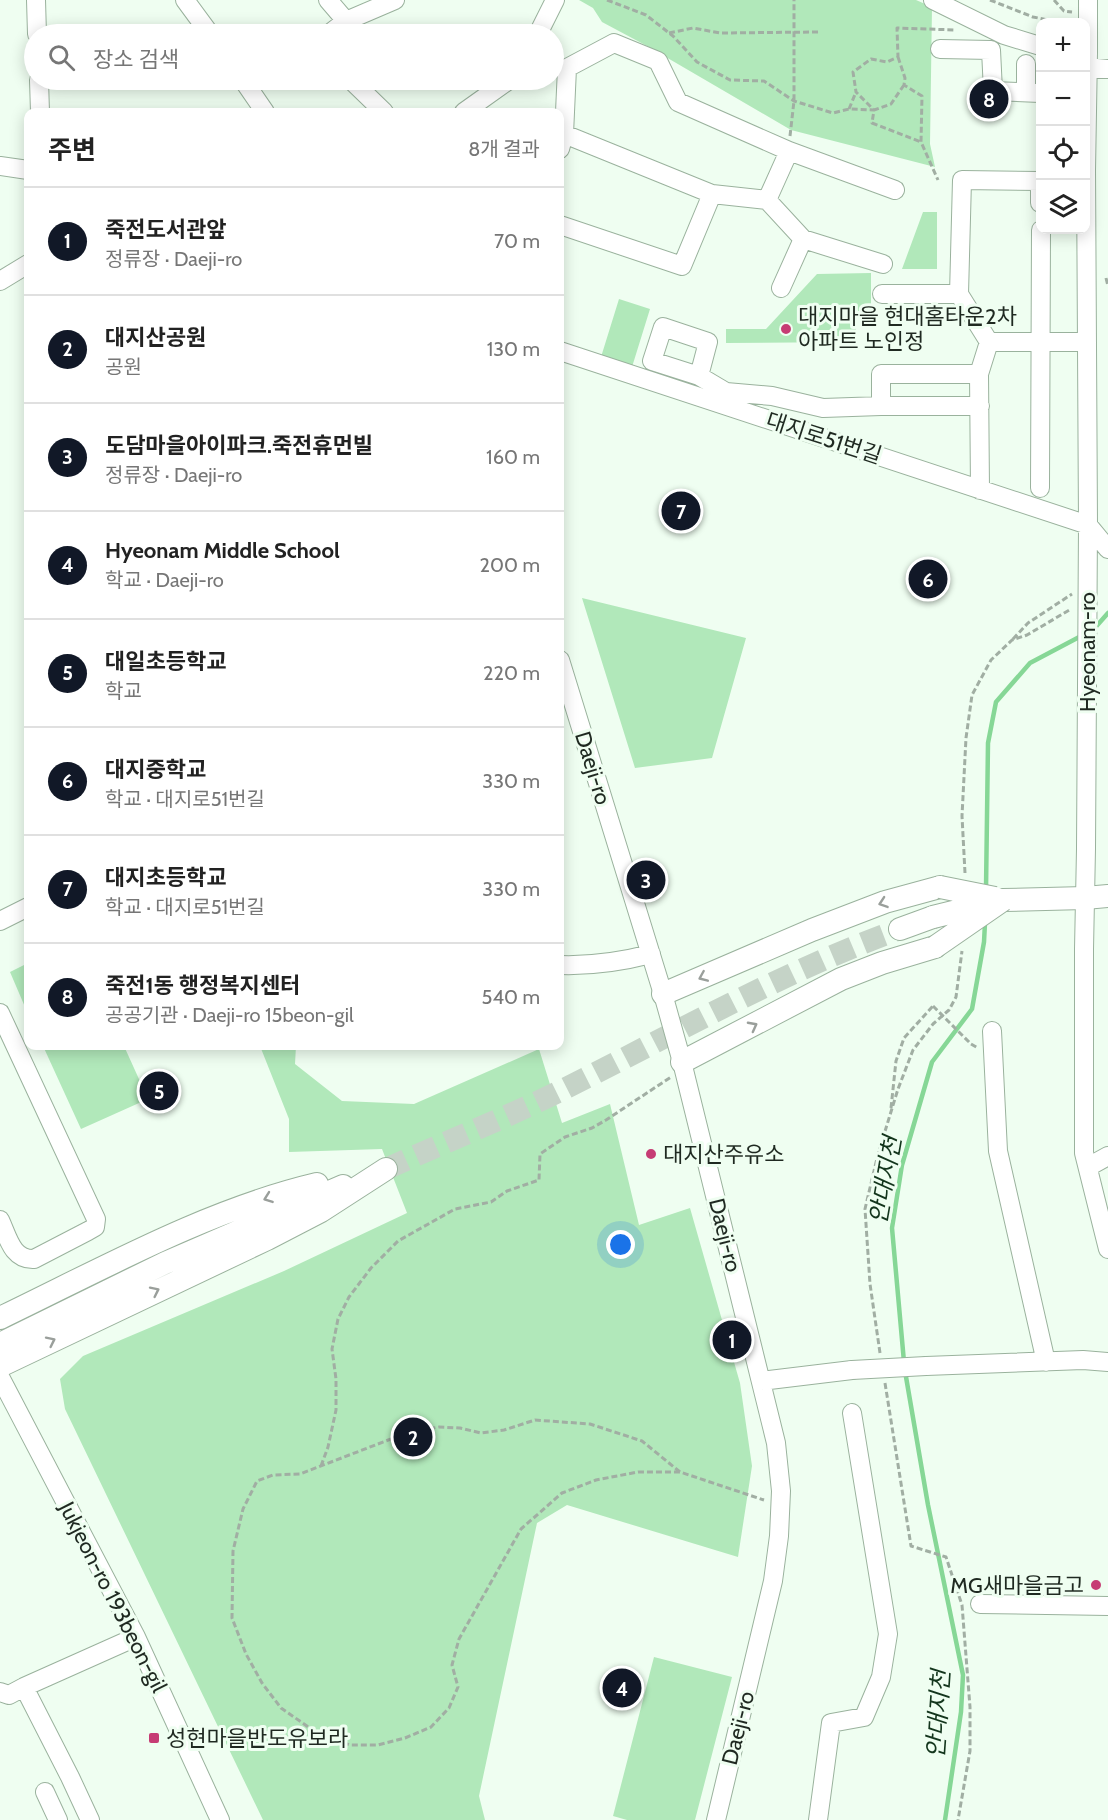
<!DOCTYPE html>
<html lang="ko">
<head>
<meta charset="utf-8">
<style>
	:root { --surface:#fff; --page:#f6f6f6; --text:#222; --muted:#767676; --line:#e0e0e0; --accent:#111827 }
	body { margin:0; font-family:Cabin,"Noto Sans KR",sans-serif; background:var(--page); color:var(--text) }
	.controls { position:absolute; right:18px; top:18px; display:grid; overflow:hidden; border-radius:12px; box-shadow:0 3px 15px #0003 }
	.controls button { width:54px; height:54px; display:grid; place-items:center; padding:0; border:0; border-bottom:2px solid var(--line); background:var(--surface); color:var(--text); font:30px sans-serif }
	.you { position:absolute; left:621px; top:1245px; width:21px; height:21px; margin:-15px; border:4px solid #fff; border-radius:50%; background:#1a73e8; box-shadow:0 0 0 9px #1a73e833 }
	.badge { display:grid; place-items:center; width:39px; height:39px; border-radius:50%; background:var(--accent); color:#fff; font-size:20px; font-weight:700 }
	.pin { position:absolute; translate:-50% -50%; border:3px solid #fff; box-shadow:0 2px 6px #0006 }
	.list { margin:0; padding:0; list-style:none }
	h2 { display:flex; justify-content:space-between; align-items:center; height:78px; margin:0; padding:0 24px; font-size:26px }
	h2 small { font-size:20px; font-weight:400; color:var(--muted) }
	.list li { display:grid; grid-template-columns:39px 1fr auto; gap:18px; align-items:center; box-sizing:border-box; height:108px; padding:0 24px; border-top:2px solid var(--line) }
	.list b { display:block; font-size:22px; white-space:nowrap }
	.list p { margin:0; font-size:20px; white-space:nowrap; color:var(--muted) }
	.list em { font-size:20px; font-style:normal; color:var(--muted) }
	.icon { flex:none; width:33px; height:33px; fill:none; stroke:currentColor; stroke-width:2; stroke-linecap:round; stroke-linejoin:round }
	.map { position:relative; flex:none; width:1108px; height:1820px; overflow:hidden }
	.search { position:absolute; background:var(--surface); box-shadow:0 3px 15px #0003; left:24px; top:24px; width:540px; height:66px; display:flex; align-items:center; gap:15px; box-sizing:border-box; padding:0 21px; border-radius:33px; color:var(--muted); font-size:22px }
	.panel { position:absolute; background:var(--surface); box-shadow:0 3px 15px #0003; left:24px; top:108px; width:540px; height:942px; border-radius:12px }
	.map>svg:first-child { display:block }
	.green { fill:#b1e8ba }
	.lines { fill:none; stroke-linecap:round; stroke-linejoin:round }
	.stream { stroke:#86d796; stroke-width:4.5 }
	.major-tunnel { stroke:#c5d3c7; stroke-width:22; stroke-dasharray:22 11; stroke-linecap:butt }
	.minor-casing { stroke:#9ab29d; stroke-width:20 }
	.major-casing { stroke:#9ab29d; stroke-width:24 }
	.path { stroke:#a1aea3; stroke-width:3; stroke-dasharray:6 3; stroke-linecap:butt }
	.minor { stroke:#fff; stroke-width:18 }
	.major { stroke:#fff; stroke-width:22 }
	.minor-bridge-casing { stroke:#9ab29d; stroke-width:20; stroke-linecap:butt }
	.major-bridge-casing { stroke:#9ab29d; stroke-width:24; stroke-linecap:butt }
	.path-bridge { stroke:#a1aea3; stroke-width:3; stroke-dasharray:6 3; stroke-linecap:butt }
	.minor-bridge { stroke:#fff; stroke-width:18 }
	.major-bridge { stroke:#fff; stroke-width:22 }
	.oneway { stroke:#9a9f9b }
	.poi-dot { fill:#c63c74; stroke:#effef1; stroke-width:2 }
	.labels { text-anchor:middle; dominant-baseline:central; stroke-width:6; stroke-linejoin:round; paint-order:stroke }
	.poi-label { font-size:22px; fill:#1f2921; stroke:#effef1; text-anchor:start }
	.street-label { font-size:22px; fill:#1f2921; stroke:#effef1 }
	.water-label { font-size:24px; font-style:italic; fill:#13351c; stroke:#effef1 }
</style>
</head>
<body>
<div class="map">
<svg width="1108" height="1820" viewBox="0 0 1108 1820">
	<rect width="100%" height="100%" fill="#effef1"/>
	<path class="green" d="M579 0H916L932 7 930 144 935 167 791 130 647 46 602 22 593 8Z
		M923 212H937V269H902Z
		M871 273V315H856V342L726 343V329H766L817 274Z
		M619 299 650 309 632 367 601 357Z
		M582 598 746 638 712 758 635 768Z
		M28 963V1014L10 972Z
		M43 1046H124L148 1099 81 1129Z
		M260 1046H296L295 1064 342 1101 414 1104 539 1049 562 1123 610 1104 639 1225 690 1208 740 1383 752 1466 738 1557 567 1505 537 1523 479 1796 485 1820H263L65 1409 60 1379 83 1356 284 1271 407 1213 382 1149 289 1152V1119Z
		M654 1657 732 1677 695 1820H627L613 1816Z"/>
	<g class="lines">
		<path class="stream" d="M1093 630 1108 613
			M986 890 988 743 996 702 1030 663 1083 635
			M904 1362 892 1228 902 1165 932 1062 972 1009 984 942 985 923
			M905 1371 928 1505 963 1675 961 1712 945 1820"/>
		<path class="major-tunnel" d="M386 1169C445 1142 506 1118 564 1089 676 1033 782 972 900 929"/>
		<defs>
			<path id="minor" d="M36 0 37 34
				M185 0 210 34
				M328 0 346 21
				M933 0 1004 35 1040 46
				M329 34 346 21 395 0
				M538 34 555 0
				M940 49 991 50 993 91 1040 93
				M1088 52 1086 170 1088 525 1086 849 1084 949V1153L1108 1249
				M1026 64V92
				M1086 67 1108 69
				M39 80 40 112
				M243 80 265 112
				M351 80 384 112
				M464 112 509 80
				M564 134 567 68 614 43 658 61 678 102 789 151
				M560 149 564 134 712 194 682 266 560 225
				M0 166 28 170
				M712 194 767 200 803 239 883 264
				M767 200 789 151 895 190
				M0 281 28 264
				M781 288 803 239
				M882 294H959
				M989 342 959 294 962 180 1040 181V203
				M560 351 1088 525 1108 549
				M979 374H881V406H980
				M699 376 708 342 663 327 652 361 699 376 726 392 772 396 823 408 881 406
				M1040 488 1041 230
				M980 490 979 374 989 342H1087
				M560 660 663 994 682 1062 776 1443 781 1491 779 1536 773 1581 716 1820
				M0 921 28 907
				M560 965C591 966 620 962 651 954
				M0 1013 96 1219 95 1227 88 1231 34 1259C12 1260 8 1237 0 1220
				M992 1031 998 1151 1046 1362
				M1088 1167 1108 1156
				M926 1366 1083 1360 1108 1362
				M0 1377 136 1637 220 1820
				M761 1381 852 1370
				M980 1604 1108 1606
				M24 1687 70 1777 90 1820
				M0 1692 9 1695 24 1687 136 1637
				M45 1792 58 1820
				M818 1820 831 1723 864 1717 881 1677 888 1634 852 1413"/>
			<path id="major" d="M1003 900 1085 898 1108 896
				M900 929 933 917
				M663 994 812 930 885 902 940 887
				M682 1062 841 979 882 963 935 947
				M0 1318C102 1269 207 1210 317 1184
				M0 1344 165 1263 343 1186
				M0 1366 267 1239 321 1211 386 1169"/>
		</defs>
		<use href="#minor" class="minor-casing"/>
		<use href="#major" class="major-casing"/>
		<path class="path" d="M607 0 646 15 673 36 697 62 730 80 764 81 794 101 833 113 849 109 874 110 856 92 853 72 871 59 887 62 898 57 897 28 956 30
			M990 0 1033 17 1059 22
			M1054 0 1064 11 1072 12
			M669 33 693 28 720 33 819 32
			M898 57 905 78 904 85 922 96 921 142 938 180
			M904 85 891 104 874 110 872 123 921 142
			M849 109 856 92
			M790 136 794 101V0
			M1106 278 1108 286
			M1013 639 1028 623 1072 594
			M965 873 962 816 966 738 972 695 991 660 1012 640 1027 635 1071 609
			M971 1044 978 1048
			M891 1108 896 1061 904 1038 933 1006
			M880 1353 870 1284 865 1209 878 1154 898 1089 913 1050 933 1024 949 1010 956 997 962 951
			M885 1383 911 1546 946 1557 962 1605 970 1707V1751L958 1820
			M321 1466 328 1447 336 1410V1379L332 1349 338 1319 349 1297 371 1268 398 1241 455 1209 491 1202 507 1191 539 1180 540 1154 565 1137 592 1128 606 1120 671 1077
			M680 1472 642 1441 590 1424 535 1420 504 1430 481 1433 460 1428 439 1427 409 1432 300 1474 273 1475 257 1481 243 1509 233 1551 232 1618 246 1654 262 1683 281 1708 317 1733 350 1745H378L405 1738 431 1727 449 1708 458 1687 452 1665 459 1639 521 1529 562 1493 596 1480 638 1472H680L764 1500"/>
		<use href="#minor" class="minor"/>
		<use href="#major" class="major"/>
		<defs>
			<path id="minor-bridge" d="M1088 52V0
				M852 1370 926 1366"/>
			<path id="major-bridge" d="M940 887 995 898
				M933 917 990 903
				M935 947 1003 900"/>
		</defs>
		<use href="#minor-bridge" class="minor-bridge-casing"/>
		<use href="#major-bridge" class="major-bridge-casing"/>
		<path class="path-bridge" d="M933 1006 971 1044"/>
		<use href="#minor-bridge" class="minor-bridge"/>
		<use href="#major-bridge" class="major-bridge"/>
	</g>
	<defs><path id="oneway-chevron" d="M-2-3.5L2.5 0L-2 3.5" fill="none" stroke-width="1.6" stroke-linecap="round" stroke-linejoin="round" transform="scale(1.5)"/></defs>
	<g class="oneway">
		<use href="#oneway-chevron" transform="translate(883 903) rotate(161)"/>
		<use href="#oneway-chevron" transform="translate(703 977) rotate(157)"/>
		<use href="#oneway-chevron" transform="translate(753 1026) rotate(-28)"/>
		<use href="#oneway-chevron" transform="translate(268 1198) rotate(160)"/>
		<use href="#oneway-chevron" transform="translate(155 1291) rotate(-26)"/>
		<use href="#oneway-chevron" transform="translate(51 1341) rotate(-26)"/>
	</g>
	<g class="poi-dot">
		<circle cx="786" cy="329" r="6"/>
		<circle cx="651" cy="1154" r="6"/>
		<circle cx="1096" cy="1585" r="6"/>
		<rect x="148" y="1732" width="12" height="12" rx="3"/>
	</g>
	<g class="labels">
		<g class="poi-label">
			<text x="798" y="316">대지마을 현대홈타운2차<tspan x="798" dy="25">아파트 노인정</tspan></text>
			<text x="663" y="1154">대지산주유소</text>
			<text x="1084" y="1585" text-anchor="end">MG새마을금고</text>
			<text x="166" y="1738">성현마을반도유보라</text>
		</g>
		<g class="street-label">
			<text transform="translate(824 438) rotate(18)">대지로51번길</text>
			<text transform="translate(1087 652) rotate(-90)">Hyeonam-ro</text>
			<text transform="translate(593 768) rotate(73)">Daeji-ro</text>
			<text transform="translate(725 1235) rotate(76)">Daeji-ro</text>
			<text transform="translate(113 1597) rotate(63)">Jukjeon-ro 193beon-gil</text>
			<text transform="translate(738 1728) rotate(-76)">Daeji-ro</text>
		</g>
		<g class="water-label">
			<text transform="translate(885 1180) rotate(-80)">안대지천</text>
			<text transform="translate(938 1714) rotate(-86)">안대지천</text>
		</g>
	</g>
</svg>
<div class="controls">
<button>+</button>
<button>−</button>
<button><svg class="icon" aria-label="locate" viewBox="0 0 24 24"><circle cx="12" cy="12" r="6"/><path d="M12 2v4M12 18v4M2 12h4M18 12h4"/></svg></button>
<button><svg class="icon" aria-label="layers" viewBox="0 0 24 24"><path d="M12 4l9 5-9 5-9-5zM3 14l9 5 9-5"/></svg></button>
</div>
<div class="you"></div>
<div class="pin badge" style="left:732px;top:1340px">1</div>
<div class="pin badge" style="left:413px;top:1437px">2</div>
<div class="pin badge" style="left:646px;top:880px">3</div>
<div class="pin badge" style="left:622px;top:1688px">4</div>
<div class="pin badge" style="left:159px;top:1091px">5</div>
<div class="pin badge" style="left:928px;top:579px">6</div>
<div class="pin badge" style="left:681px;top:511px">7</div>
<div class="pin badge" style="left:989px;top:99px">8</div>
<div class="search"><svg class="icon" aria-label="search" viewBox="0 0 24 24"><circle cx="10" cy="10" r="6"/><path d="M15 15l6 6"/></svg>장소 검색</div>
<section class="panel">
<h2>주변<small>8개 결과</small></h2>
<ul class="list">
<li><span class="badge">1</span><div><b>죽전도서관앞</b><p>정류장 · Daeji-ro</p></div><em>70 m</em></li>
<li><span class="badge">2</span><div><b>대지산공원</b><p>공원</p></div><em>130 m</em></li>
<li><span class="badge">3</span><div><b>도담마을아이파크.죽전휴먼빌</b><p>정류장 · Daeji-ro</p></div><em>160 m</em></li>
<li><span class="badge">4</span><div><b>Hyeonam Middle School</b><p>학교 · Daeji-ro</p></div><em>200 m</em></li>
<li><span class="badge">5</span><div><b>대일초등학교</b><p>학교</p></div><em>220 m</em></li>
<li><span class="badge">6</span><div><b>대지중학교</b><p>학교 · 대지로51번길</p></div><em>330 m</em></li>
<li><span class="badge">7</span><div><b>대지초등학교</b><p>학교 · 대지로51번길</p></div><em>330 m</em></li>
<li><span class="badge">8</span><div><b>죽전1동 행정복지센터</b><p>공공기관 · Daeji-ro 15beon-gil</p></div><em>540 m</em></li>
</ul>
</section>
</div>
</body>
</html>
